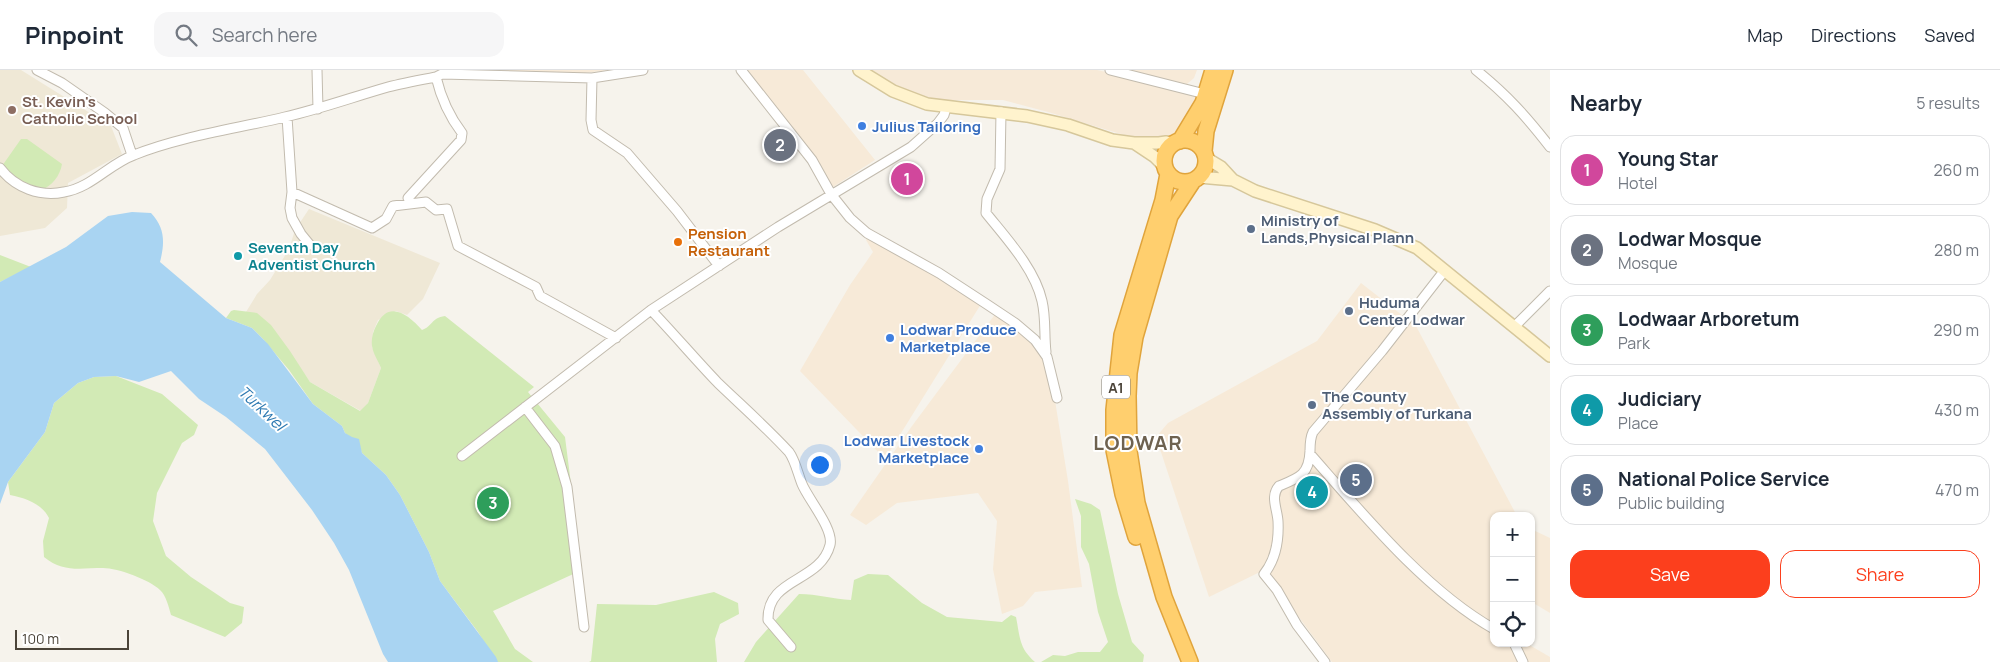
<!DOCTYPE html>
<html lang="en">
<head>
<meta charset="utf-8">
<style>
	:root { --surface:#fff; --page:#f6f6f7; --text:#1f2937; --muted:#747a83; --line:#e0e1e3; --accent:#fc3f1d }
	body { margin:0; font-family:Manrope,sans-serif; background:var(--page); color:var(--text) }
	.controls { position:absolute; right:15px; bottom:15px; display:grid; overflow:hidden; border-radius:10px; box-shadow:0 1px 4px #0004 }
	.controls button { width:45px; height:45px; display:grid; place-items:center; padding:0; border:0; border-bottom:1px solid var(--line); background:var(--surface); color:var(--text); font:25px sans-serif }
	.scale { position:absolute; left:15px; bottom:12px; width:114px; box-sizing:border-box; padding-left:5px; border:2px solid #4b4439; border-top:0; font-size:14px; line-height:18px; white-space:nowrap; color:#4b4439; -webkit-text-stroke:4px #fff; paint-order:stroke }
	.you { position:absolute; left:819px; top:394px; width:18px; height:18px; margin:-12px; border:4px solid #fff; border-radius:50%; background:#1a73e8; box-shadow:0 0 0 8px #1a73e833 }
	.badge { display:grid; place-items:center; width:32px; height:32px; border-radius:50%; background:var(--accent); color:#fff; font-size:16px; font-weight:700 }
	.pin { position:absolute; translate:-50% -50%; border:2px solid #fff; box-shadow:0 1px 5px #0006 }
	.list { margin:0; padding:0; list-style:none }
	h2 { display:flex; justify-content:space-between; align-items:center; height:65px; margin:0; padding:0 20px; font-size:21px }
	h2 small { font-size:16px; font-weight:400; color:var(--muted) }
	.list li { display:grid; grid-template-columns:32px 1fr auto; gap:15px; align-items:center; box-sizing:border-box; height:70px; margin:0 10px 10px; padding:0 10px; border:1px solid var(--line); border-radius:15px }
	.list b { display:block; font-size:19px; white-space:nowrap }
	.list p { margin:0; font-size:16px; white-space:nowrap; color:var(--muted) }
	.list em { font-size:16px; font-style:normal; color:var(--muted) }
	.actions { display:flex; gap:10px; padding:15px 20px }
	.actions a { flex:1; padding:11px 0; border:1px solid var(--accent); border-radius:15px; text-align:center; font-size:18px; color:var(--accent) }
	.actions .main { background:var(--accent); color:#fff }
	.icon { flex:none; width:28px; height:28px; fill:none; stroke:currentColor; stroke-width:2; stroke-linecap:round; stroke-linejoin:round }
	.map { position:relative; flex:none; width:1550px; height:592px; overflow:hidden }
	header { display:flex; align-items:center; gap:30px; box-sizing:border-box; height:70px; padding:0 25px; background:var(--surface); border-bottom:1px solid var(--line) }
	header strong { font-size:24px }
	nav { display:flex; gap:28px; margin-inline-start:auto; font-size:18px }
	.search { width:350px; height:45px; background:var(--page); display:flex; align-items:center; gap:12px; box-sizing:border-box; padding:0 18px; border-radius:15px; color:var(--muted); font-size:19px }
	main { display:flex }
	aside { flex:1; background:var(--surface) }
	.map>svg:first-child { display:block }
	.commercial { fill:#f7ead8 }
	.education { fill:#efe8d6 }
	.green { fill:#d2eab5 }
	.water { fill:#a9d4f2 }
	.lines { fill:none; stroke-linecap:round; stroke-linejoin:round }
	.street-casing { stroke:#c2bbae; stroke-width:11 }
	.secondary-casing { stroke:#d6c79b; stroke-width:14 }
	.highway-casing { stroke:#e0a43c; stroke-width:18 }
	.street { stroke:#fff; stroke-width:9 }
	.secondary { stroke:#fff3cd; stroke-width:11 }
	.highway { stroke:#ffcf6e; stroke-width:15 }
	.education-dot { fill:#8d6e63; stroke:#fff; stroke-width:2 }
	.shop-dot { fill:#3f7fe0; stroke:#fff; stroke-width:2 }
	.service-dot { fill:#5c6f8a; stroke:#fff; stroke-width:2 }
	.food-dot { fill:#e8710a; stroke:#fff; stroke-width:2 }
	.culture-dot { fill:#0f9aa8; stroke:#fff; stroke-width:2 }
	.labels { text-anchor:middle; dominant-baseline:central; stroke-width:4; stroke-linejoin:round; paint-order:stroke }
	.shield { fill:#fff; stroke:#817c74; stroke-width:1 }
	.shield-label { font-size:14px; font-weight:bold; fill:#4b4439 }
	.education-label { font-size:15px; font-weight:bold; fill:#785e54; stroke:#fff; text-anchor:start }
	.shop-label { font-size:15px; font-weight:bold; fill:#366cbe; stroke:#fff; text-anchor:start }
	.service-label { font-size:15px; font-weight:bold; fill:#4e5e75; stroke:#fff; text-anchor:start }
	.food-label { font-size:15px; font-weight:bold; fill:#c56008; stroke:#fff; text-anchor:start }
	.culture-label { font-size:15px; font-weight:bold; fill:#0d838f; stroke:#fff; text-anchor:start }
	.water-label { font-size:16px; font-style:italic; fill:#2e7ab2; stroke:#fff }
	.district-label { font-size:20px; font-weight:bold; letter-spacing:1px; fill:#6e6250; stroke:#fff }
</style>
</head>
<body>
<header>
<strong>Pinpoint</strong>
<div class="search"><svg class="icon" aria-label="search" viewBox="0 0 24 24"><circle cx="10" cy="10" r="6"/><path d="M15 15l6 6"/></svg>Search here</div>
<nav><a>Map</a><a>Directions</a><a>Saved</a></nav>
</header>
<main>
<div class="map">
<svg width="1550" height="592" viewBox="0 0 1550 592">
	<rect width="100%" height="100%" fill="#f6f3ec"/>
	<path class="commercial" d="M489 0H610L575 4Z
		M743 0H803L875 90 833 117 781 45Z
		M870 0H1097L1143 10 1201 28 1186 74 1180 78 1164 77 1048 42 1003 30H938L908 22Z
		M1123 0H1197L1194 8 1187 14Z
		M869 165 981 234 885 389 800 301 850 215 873 182 866 170Z
		M1361 213 1416 256 1517 446H1494V573H1526L1550 587V592H1332L1264 500 1209 527 1156 367 1168 353 1317 271Z
		M996 243 1022 260 1042 285 1052 312 1068 411 1082 517 1035 522 1023 536 1002 544 993 499 997 451 978 423 897 433 866 455 850 445 912 356Z
		M1531 459 1550 468V543L1535 534 1531 536Z"/>
	<path class="education" d="M0 0H21L111 56 122 84 68 113 67 138 45 158 0 166Z
		M309 139 440 193 423 229 407 245 396 241 378 250 373 262 372 277 381 298 368 333 361 341 310 312 280 269 246 242 257 224 270 210 289 179 295 160Z"/>
	<path class="green" d="M21 69H27L62 94C60 106 52 116 41 120L14 108 2 96Z
		M0 185 31 197 0 212Z
		M234 240 257 243 271 255 290 281 310 312 360 341 368 333 381 298C378 291 373 283 372 276 371 269 373 262 376 256 388 229 408 244 422 260 432 257 431 248 445 246L534 317 528 322 565 367 582 500 493 541 515 579 533 592H496L478 562 440 511 429 482 400 425 386 405 362 383 360 377 345 363 342 356 313 334 289 300 263 269 252 258 226 248 231 241Z
		M116 306 162 324 198 355 194 365 182 373 157 423 153 451 166 486 191 507 230 533 244 537 242 553 225 567 171 545C169 538 166 525 160 520 150 510 118 498 103 498 81 498 63 503 44 487L43 471 49 448C42 434 26 428 10 425L8 412 45 362 54 333 78 313 94 307Z
		M1075 429 1091 434 1100 440 1118 524 1132 572 1144 585 1143 592H1041L1053 585 1065 586 1078 582H1100L1108 572 1098 542 1089 494 1081 477V446Z
		M868 504 888 505 922 533 947 547 1002 552 1011 545 1016 547C1020 567 1019 578 1035 592H744L756 572 799 524C817 524 834 529 851 530L854 510Z
		M714 522 738 533 739 544 720 554 715 569 717 592H589L591 591 597 534 656 535Z"/>
	<path class="water" d="M132 142 151 143C165 158 165 172 160 192L226 248 252 258 268 274 313 334 342 356 345 363 352 367 359 369 362 383 386 405 400 425 429 482 440 511 496 587 498 592H388L383 584 349 500 334 473 312 440 265 379 226 347 199 329 171 301 139 312 116 306 94 307 78 313 54 333 45 362 8 412 0 434V212L66 177 108 146Z"/>
	<g class="lines">
		<defs>
			<path id="street" d="M37 0 62 13 105 43 123 58 132 85
				M317 0 318 39
				M741 0 812 90 831 124 850 148 867 163 939 203 988 235 1015 253 1035 270 1047 287 1057 328
				M1110 0 1205 24
				M1476 0C1507 25 1526 46 1550 77
				M592 8 591 50 593 60 627 83 677 141 719 196
				M1001 42 1000 99 987 129 986 143C1006 168 1035 199 1042 231 1046 248 1044 265 1046 282
				M287 47 292 122 290 138 292 148 301 164 310 175
				M0 98C15 118 40 127 64 122 91 118 109 94 134 85 182 66 235 59 285 47 320 39 353 27 388 17 403 13 420 10 436 7L442 4 592 8 643 0
				M292 122 372 158 386 149 393 136 426 132 436 140 447 139 458 176 536 217 540 226 616 268
				M408 128 461 70 462 63C449 46 441 28 436 7
				M651 240C674 264 695 289 718 313 742 336 767 358 789 382 795 390 798 404 802 414 808 429 834 459 830 475 820 513 767 507 768 550L791 577
				M1514 257 1550 221
				M525 337 555 376 567 417 584 557
				M1310 384C1362 443 1425 520 1494 559
				M462 386 651 240 778 157 911 77 938 53 944 45 946 38
				M1514 573 1523 592
				M1325 592 1297 555 1277 520 1264 504C1276 489 1279 470 1278 451 1277 438 1270 426 1279 416 1299 408 1309 405 1310 381 1310 374 1310 368 1313 362L1382 281 1445 200"/>
			<path id="secondary" d="M859 0 893 21 927 34 1027 46 1068 55 1112 70 1134 73H1159L1166 72 1173 73
				M1134 73 1155 87 1165 97
				M1206 88 1221 97 1233 110 1255 121 1375 160 1417 178 1550 286
				M1199 107 1233 110"/>
			<path id="highway" d="M1164 91a21 21 0 1 1 42 0a21 21 0 1 1-42 0Z
				M1180 71 1203 33 1213 0
				M1204 81 1206 61 1225 0
				M1136 467 1123 424 1114 380V340L1122 265 1163 130 1168 104
				M1190 592 1164 527 1137 433 1129 381 1128 326 1129 303 1135 267 1170 146 1193 111"/>
		</defs>
		<use href="#street" class="street-casing"/>
		<use href="#secondary" class="secondary-casing"/>
		<use href="#highway" class="highway-casing"/>
		<use href="#street" class="street"/>
		<use href="#secondary" class="secondary"/>
		<use href="#highway" class="highway"/>
	</g>
	<circle class="education-dot" cx="12" cy="40" r="5"/>
	<g class="shop-dot">
		<circle cx="862" cy="56" r="5"/>
		<circle cx="890" cy="268" r="5"/>
		<circle cx="979" cy="379" r="5"/>
	</g>
	<g class="service-dot">
		<circle cx="1251" cy="159" r="5"/>
		<circle cx="1349" cy="241" r="5"/>
		<circle cx="1312" cy="335" r="5"/>
	</g>
	<circle class="food-dot" cx="678" cy="172" r="5"/>
	<circle class="culture-dot" cx="238" cy="186" r="5"/>
	<g class="labels">
		<rect class="shield" x="1102" y="305.5" width="28" height="23" rx="4"/>
		<g class="shield-label">
			<text x="1116" y="317">A1</text>
		</g>
		<g class="education-label">
			<text x="22" y="31">St. Kevin's<tspan x="22" dy="17">Catholic School</tspan></text>
		</g>
		<g class="shop-label">
			<text x="872" y="56">Julius Tailoring</text>
			<text x="900" y="259">Lodwar Produce<tspan x="900" dy="17">Marketplace</tspan></text>
			<text x="969" y="370" text-anchor="end">Lodwar Livestock<tspan x="969" dy="17">Marketplace</tspan></text>
		</g>
		<g class="service-label">
			<text x="1261" y="150">Ministry of<tspan x="1261" dy="17">Lands,Physical Plann</tspan></text>
			<text x="1359" y="232">Huduma<tspan x="1359" dy="17">Center Lodwar</tspan></text>
			<text x="1322" y="326">The County<tspan x="1322" dy="17">Assembly of Turkana</tspan></text>
		</g>
		<g class="food-label">
			<text x="688" y="163">Pension<tspan x="688" dy="17">Restaurant</tspan></text>
		</g>
		<g class="culture-label">
			<text x="248" y="177">Seventh Day<tspan x="248" dy="17">Adventist Church</tspan></text>
		</g>
		<g class="water-label">
			<text transform="translate(262 338) rotate(43)">Turkwel</text>
		</g>
		<g class="district-label">
			<text x="1138" y="372">LODWAR</text>
		</g>
	</g>
</svg>
<div class="controls">
<button>+</button>
<button>−</button>
<button><svg class="icon" aria-label="locate" viewBox="0 0 24 24"><circle cx="12" cy="12" r="6"/><path d="M12 2v4M12 18v4M2 12h4M18 12h4"/></svg></button>
</div>
<div class="scale">100 m</div>
<div class="you"></div>
<div class="pin badge" style="left:907px;top:109px;background:#d1479c">1</div>
<div class="pin badge" style="left:780px;top:75px;background:#6b7280">2</div>
<div class="pin badge" style="left:493px;top:433px;background:#2e9e5b">3</div>
<div class="pin badge" style="left:1312px;top:422px;background:#0f9aa8">4</div>
<div class="pin badge" style="left:1356px;top:410px;background:#5c6f8a">5</div>
</div>
<aside>
<h2>Nearby<small>5 results</small></h2>
<ul class="list">
<li><span class="badge" style="background:#d1479c">1</span><div><b>Young Star</b><p>Hotel</p></div><em>260 m</em></li>
<li><span class="badge" style="background:#6b7280">2</span><div><b>Lodwar Mosque</b><p>Mosque</p></div><em>280 m</em></li>
<li><span class="badge" style="background:#2e9e5b">3</span><div><b>Lodwaar Arboretum</b><p>Park</p></div><em>290 m</em></li>
<li><span class="badge" style="background:#0f9aa8">4</span><div><b>Judiciary</b><p>Place</p></div><em>430 m</em></li>
<li><span class="badge" style="background:#5c6f8a">5</span><div><b>National Police Service</b><p>Public building</p></div><em>470 m</em></li>
</ul>
<div class="actions"><a class="main">Save</a><a>Share</a></div>
</aside>
</main>
</body>
</html>
